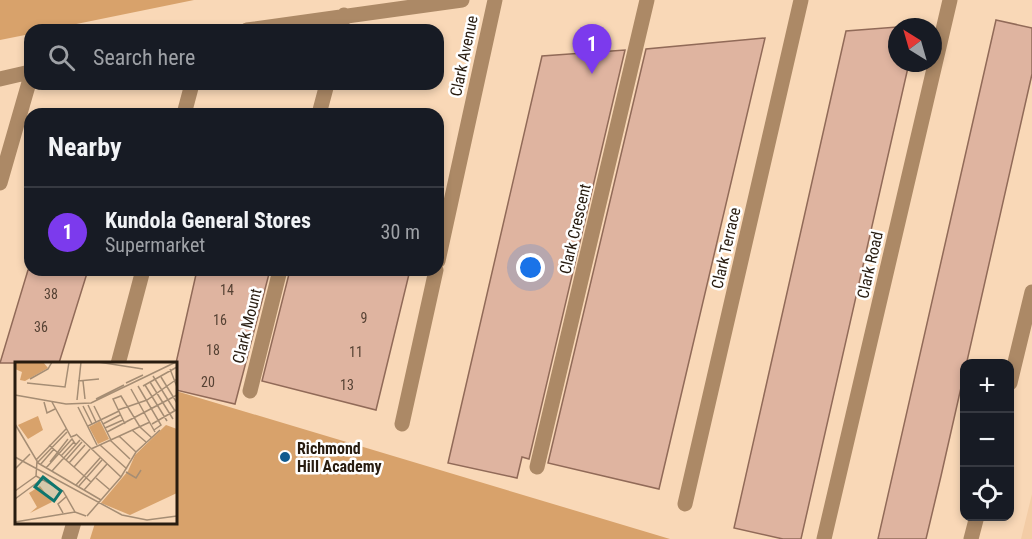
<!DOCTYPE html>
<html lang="en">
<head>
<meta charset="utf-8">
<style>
	:root { --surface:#171b24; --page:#242831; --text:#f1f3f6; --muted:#9ea1a6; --line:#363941; --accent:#7c3aed }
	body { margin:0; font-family:"Roboto Condensed",sans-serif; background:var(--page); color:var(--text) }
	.controls { position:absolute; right:18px; bottom:18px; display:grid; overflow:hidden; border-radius:12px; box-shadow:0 3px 9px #0003 }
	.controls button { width:54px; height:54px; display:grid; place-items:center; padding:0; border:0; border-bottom:2px solid var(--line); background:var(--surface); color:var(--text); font:30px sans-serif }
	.compass { position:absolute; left:888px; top:18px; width:54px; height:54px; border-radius:50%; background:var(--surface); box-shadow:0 3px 9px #0003; rotate:323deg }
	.you { position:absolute; left:531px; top:268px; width:21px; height:21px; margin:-15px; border:4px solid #fff; border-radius:50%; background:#1a73e8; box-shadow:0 0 0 9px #1a73e833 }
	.badge { display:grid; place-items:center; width:39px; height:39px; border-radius:50%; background:var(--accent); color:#fff; font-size:20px; font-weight:700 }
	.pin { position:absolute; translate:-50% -50px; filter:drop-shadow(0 2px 3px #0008) }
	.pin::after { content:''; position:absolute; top:32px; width:21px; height:18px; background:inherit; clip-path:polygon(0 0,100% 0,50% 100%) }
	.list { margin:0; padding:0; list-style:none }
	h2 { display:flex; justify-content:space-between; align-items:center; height:78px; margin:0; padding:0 24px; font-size:26px }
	h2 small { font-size:20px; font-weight:400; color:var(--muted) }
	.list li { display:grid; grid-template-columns:39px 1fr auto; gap:18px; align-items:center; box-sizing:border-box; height:90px; padding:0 24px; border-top:2px solid var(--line) }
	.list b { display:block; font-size:22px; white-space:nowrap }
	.list p { margin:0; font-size:20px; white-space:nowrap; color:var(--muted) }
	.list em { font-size:20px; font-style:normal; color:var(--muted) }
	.icon { flex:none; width:33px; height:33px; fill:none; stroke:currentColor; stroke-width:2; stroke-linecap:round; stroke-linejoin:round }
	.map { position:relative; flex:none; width:1032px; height:539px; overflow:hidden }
	.search { position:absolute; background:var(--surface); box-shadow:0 3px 9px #0003; left:24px; top:24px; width:420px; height:66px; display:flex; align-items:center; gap:15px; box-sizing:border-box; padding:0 21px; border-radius:18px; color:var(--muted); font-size:22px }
	.panel { position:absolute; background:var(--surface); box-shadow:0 3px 9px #0003; left:24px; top:108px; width:420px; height:168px; border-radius:18px }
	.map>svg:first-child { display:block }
	.built { fill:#f3cca6 }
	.green { fill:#d8a26b }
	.building { fill:#dfb4a0; stroke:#916a58; stroke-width:1.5 }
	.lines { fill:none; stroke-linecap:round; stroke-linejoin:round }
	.minor { stroke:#ac8966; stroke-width:15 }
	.poi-dot { fill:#115a8e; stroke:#fff; stroke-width:2 }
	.labels { text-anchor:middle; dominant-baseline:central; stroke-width:5; stroke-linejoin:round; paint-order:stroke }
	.number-label { font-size:14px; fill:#564234 }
	.street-label { font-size:16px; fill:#281c10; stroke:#fff }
	.poi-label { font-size:16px; font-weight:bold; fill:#281c10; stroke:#fff; text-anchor:start }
	.inset-road { fill:none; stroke:#a58d74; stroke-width:1.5 }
	.view { fill:#0f766e; fill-opacity:0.15; stroke:#0f766e; stroke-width:3 }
	.inset-edge { fill:none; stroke:#281c10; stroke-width:3 }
</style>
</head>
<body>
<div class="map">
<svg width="1032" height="539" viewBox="0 0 1032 539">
	<rect width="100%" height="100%" fill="#f9d8b7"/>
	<path class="built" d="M1032 494V539H1021Z"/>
	<path class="green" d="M0 0H194L47 30H30V34L0 40Z
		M176 391 670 539H90L95 523 176 522Z"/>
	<path class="building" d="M996 20 1032 28V74L941 476 926 539H878Z
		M897 27V63H909L801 539H783L734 528 846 31Z
		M765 38 659 489 548 463 646 49Z
		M625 50 529 459 522 457 517 478 448 463 542 56Z
		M28 270H88L59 363H0Z
		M197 270H270L235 404 176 390V363Z
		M290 270H410L376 410 262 381Z"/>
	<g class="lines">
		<path class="minor" d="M247 30 462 0
			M340 30 344 15
			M0 79 30 72
			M184 114 192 84
			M319 114 327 84
			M0 183 30 79
			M438 261 495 0
			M118 364 143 270
			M1010 383 1032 292
			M250 391 280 270
			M402 424 436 270
			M537 467 647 0
			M685 504 801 0
			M69 539 74 522
			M824 539 950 0
			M971 539 977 516"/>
	</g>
	<circle class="poi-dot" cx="285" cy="457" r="6"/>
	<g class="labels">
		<g class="number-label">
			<text x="227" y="290">14</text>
			<text x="51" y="294">38</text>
			<text x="364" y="318">9</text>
			<text x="220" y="320">16</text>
			<text x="41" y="327">36</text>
			<text x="213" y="350">18</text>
			<text x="356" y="352">11</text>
			<text x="208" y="382">20</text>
			<text x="347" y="385">13</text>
		</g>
		<g class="street-label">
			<text transform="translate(464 56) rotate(-78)">Clark Avenue</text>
			<text transform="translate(575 229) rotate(-77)">Clark Crescent</text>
			<text transform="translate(726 248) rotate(-77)">Clark Terrace</text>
			<text transform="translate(870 265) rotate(-77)">Clark Road</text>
			<text transform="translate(247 326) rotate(-76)">Clark Mount</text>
		</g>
		<g class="poi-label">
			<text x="297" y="448">Richmond<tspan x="297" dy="18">Hill Academy</tspan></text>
		</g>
	</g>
	<g transform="translate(15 362)">
		<rect width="162" height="162" fill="#f9d8b7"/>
		<path d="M0 0H28L33 6 10 19 5 18 7 10 0 7ZM23 54 28 68 13 77 3 63ZM85 59 94 77 83 82 74 65ZM151 63 162 67V131L115 153 86 141 113 109 120 93ZM25 124 37 140 15 151 22 145 14 131Z" fill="#d8a26b"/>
		<path class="inset-road" d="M83 0 128 7M155 7 162 25M138 14 160 49M146 15 162 41M15 17 33 7 37 0M63 19 84 17M68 19 70 37M135 20 158 57M12 21 50 25 54 0M111 21 128 13M130 23 152 59M123 24 146 63 139 68M128 24 162 5M116 27 140 70M0 33 51 42 76 41 161 0M81 37 109 23M62 38 66 0M29 40 32 51 40 47M37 40 56 75 61 73M73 43 81 60M68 44 77 62M79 44 96 78M63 45 82 83M103 48 132 38 162 17M0 62 22 99 21 114 48 129 60 150M88 62 105 53M110 62 98 37 106 34 125 65 137 76M137 62 161 48M73 64 104 49M90 66 108 58M117 68 131 80M92 70 162 33M61 72 106 115M104 74 121 90M95 78 115 97M34 83 76 120M85 83 112 107M76 87 135 60M46 94 59 80M0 95 107 153 132 158 162 154M21 98 51 67M51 98 67 80M35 100 53 77M22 101 52 70M23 101 86 138M54 101 70 83M25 103 39 87M59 105 75 87M31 106 57 77 61 83M0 107 15 92M37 109 65 78M111 110 121 116 126 108M81 116 95 128M61 123 85 96M64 124 87 98M69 128 92 102M0 129 21 114M0 137 27 117M48 151 43 142 52 134M72 154 106 115 121 90 145 68M0 160 60 150 71 154"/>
		<path class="view" d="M28 115 46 129 39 139 20 125Z"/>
		<rect width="162" height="162" class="inset-edge"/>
	</g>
</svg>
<div class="controls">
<button>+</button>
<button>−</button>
<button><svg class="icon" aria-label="locate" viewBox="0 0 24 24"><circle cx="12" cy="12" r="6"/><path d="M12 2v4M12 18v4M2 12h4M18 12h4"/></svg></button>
</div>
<svg class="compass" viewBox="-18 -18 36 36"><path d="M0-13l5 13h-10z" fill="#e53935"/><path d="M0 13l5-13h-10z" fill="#9ea1a6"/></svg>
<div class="you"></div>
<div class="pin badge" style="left:592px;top:74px">1</div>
<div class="search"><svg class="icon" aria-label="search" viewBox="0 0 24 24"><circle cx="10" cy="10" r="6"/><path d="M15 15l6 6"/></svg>Search here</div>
<section class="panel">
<h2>Nearby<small></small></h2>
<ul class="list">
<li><span class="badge">1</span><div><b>Kundola General Stores</b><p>Supermarket</p></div><em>30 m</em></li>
</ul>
</section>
</div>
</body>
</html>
